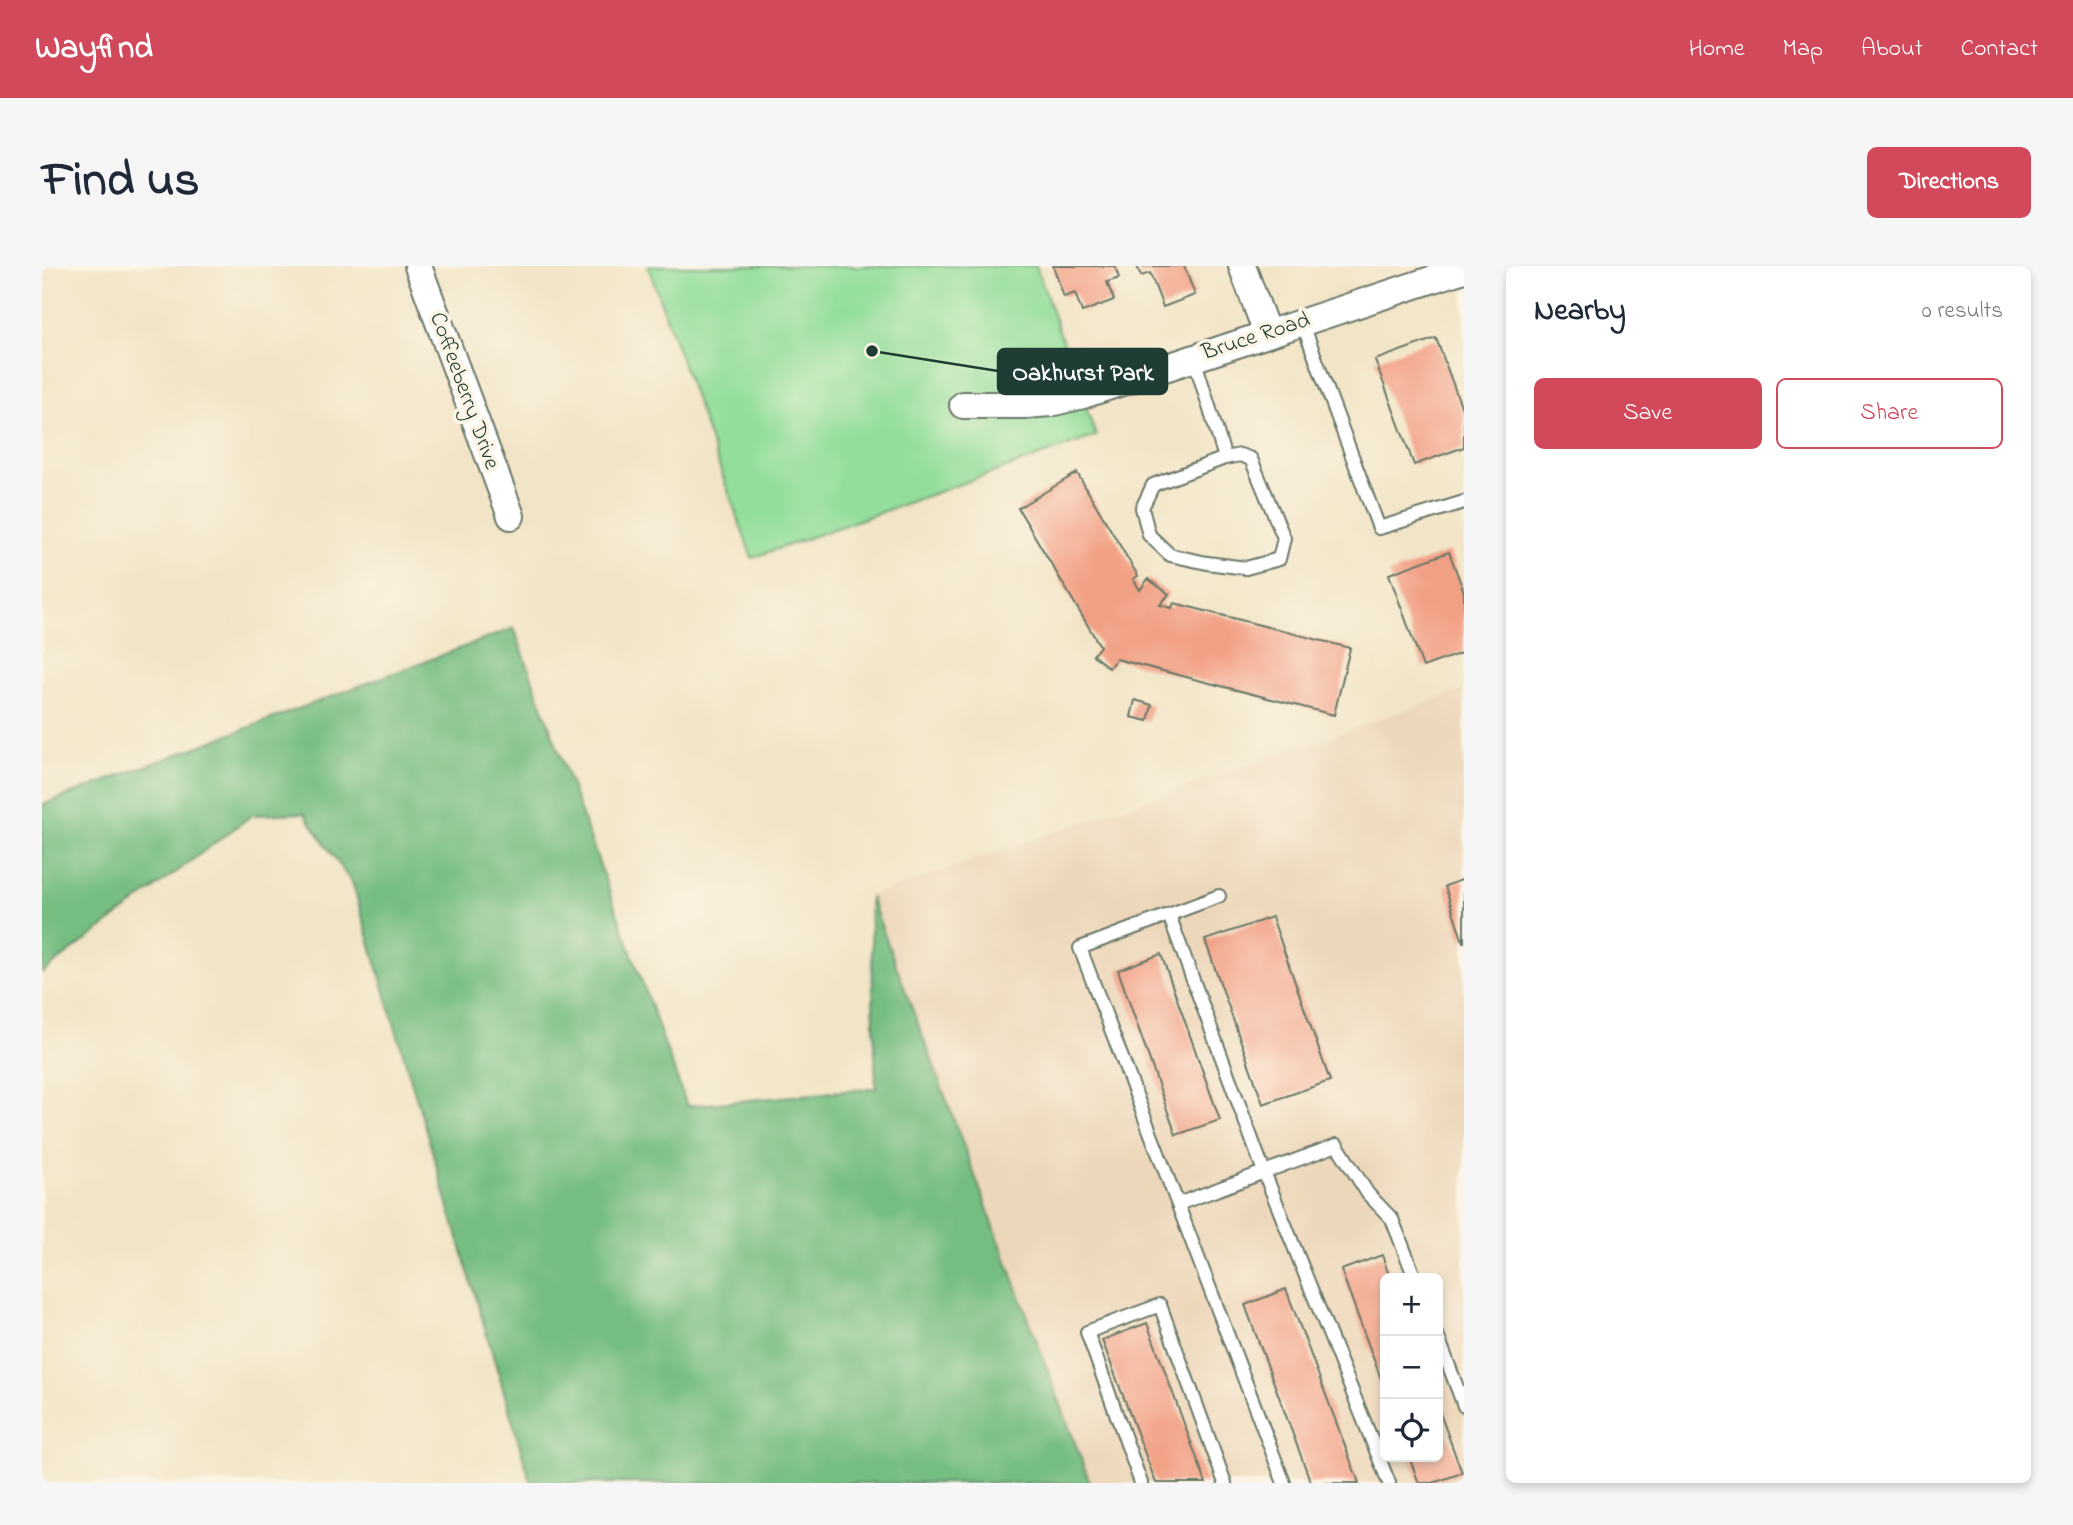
<!DOCTYPE html>
<html lang="en">
<head>
<meta charset="utf-8">
<style>
	:root { --surface:#fff; --page:#f6f6f7; --text:#1f2937; --muted:#747a83; --line:#e0e1e3; --accent:#d1495b }
	body { margin:0; font-family:"Indie Flower",sans-serif; background:var(--page); color:var(--text) }
	.controls { position:absolute; right:21px; bottom:21px; display:grid; overflow:hidden; border-radius:10px; box-shadow:0 4px 10px #0003 }
	.controls button { width:63px; height:63px; display:grid; place-items:center; padding:0; border:0; border-bottom:2px solid var(--line); background:var(--surface); color:var(--text); font:35px sans-serif }
	.list { margin:0; padding:0; list-style:none }
	h2 { display:flex; justify-content:space-between; align-items:center; height:91px; margin:0; padding:0 28px; font-size:30px }
	h2 small { font-size:23px; font-weight:400; color:var(--muted) }
	.actions { display:flex; gap:14px; padding:21px 28px }
	.actions a { flex:1; padding:16px 0; border:2px solid var(--accent); border-radius:10px; text-align:center; font-size:24px; color:var(--accent) }
	.actions .main { background:var(--accent); color:#fff }
	.icon { flex:none; width:38px; height:38px; fill:none; stroke:currentColor; stroke-width:2; stroke-linecap:round; stroke-linejoin:round }
	.map { position:relative; flex:none; width:1422px; height:1217px; overflow:hidden; border-radius:10px }
	header { display:flex; align-items:center; gap:42px; box-sizing:border-box; height:98px; padding:0 35px; background:var(--accent); color:#fff }
	header strong { font-size:33px }
	nav { display:flex; gap:38px; margin-inline-start:auto; font-size:24px }
	.intro { display:flex; align-items:center; justify-content:space-between; box-sizing:border-box; height:168px; padding:0 42px }
	h1 { margin:0; font-size:49px }
	.button { padding:18px 32px; border-radius:10px; background:var(--accent); color:#fff; font-size:24px; font-weight:700 }
	main { display:flex; gap:42px; padding:0 42px }
	aside { flex:1; background:var(--surface); border-radius:10px; box-shadow:0 4px 10px #0003 }
	.map>svg:first-child { display:block }
	.built { fill:#edd7ba; fill-rule:evenodd }
	.green { fill:#93de9a; stroke:#598e67; stroke-width:2 }
	.forest { fill:#76bd82; stroke:#4a7d5b; stroke-width:2 }
	.building { fill:#f2a085 }
	.lines { fill:none; stroke-linecap:round; stroke-linejoin:round }
	.lane-casing { stroke:#697767; stroke-width:16 }
	.street-casing { stroke:#697767; stroke-width:30 }
	.lane { stroke:#fff; stroke-width:12 }
	.street { stroke:#fff; stroke-width:26 }
	.labels { text-anchor:middle; dominant-baseline:central; stroke-width:7; stroke-linejoin:round; paint-order:stroke }
	.street-label { font-size:23px; fill:#1f3d34; stroke:#fcf5e5 }
	.leader { fill:none; stroke:#1f3d34; stroke-width:2.5 }
	.callout-dot { fill:#1f3d34; stroke:#fcf5e5; stroke-width:2.5 }
	.callout { fill:#1f3d34; stroke:#1f3d34; stroke-width:2.5 }
	.callout-label { font-size:24px; text-anchor:middle; font-weight:bold; fill:#fff }
</style>
</head>
<body>
<header>
<strong>Wayfind</strong>
<nav><a>Home</a><a>Map</a><a>About</a><a>Contact</a></nav>
</header>
<div class="intro"><h1>Find us</h1><a class="button">Directions</a></div>
<main>
<div class="map">
<svg width="1422" height="1217" viewBox="0 0 1422 1217">
	<rect width="100%" height="100%" fill="#fcf5e5"/>
	<filter id="ink" filterUnits="userSpaceOnUse"><feTurbulence type="fractalNoise" baseFrequency=".0143" numOctaves="2"/><feDisplacementMap in="SourceGraphic" scale="14" xChannelSelector="R" yChannelSelector="G"/><feConvolveMatrix kernelMatrix="1 2 1 2 8 2 1 2 1" color-interpolation-filters="sRGB"/></filter>
	<filter id="wash" filterUnits="userSpaceOnUse"><feTurbulence type="fractalNoise" baseFrequency=".00686" numOctaves="4" result="noise"/><feDisplacementMap in="SourceGraphic" scale="28" xChannelSelector="R" yChannelSelector="G"/><feGaussianBlur stdDeviation="1.57" result="paint"/><feColorMatrix in="noise" values="0 0 0 0 0 0 0 0 0 0 0 0 0 0 0 0 0 1.4 0 .05"/><feComposite in="paint" operator="in"/></filter>
	<g filter="url(#wash)">
		<rect width="100%" height="100%" fill="#f2e4c6"/>
		<path class="built" d="M1422 424V1217H1048L828 630ZM1343 1012H1396V1191H1343Z"/>
		<path class="green" d="M606 0H994L1054 170 710 292Z"/>
		<path class="forest" d="M472 362 645 840 834 822 828 630 1048 1217H489L311 619 262 547 210 549 0 707V539Z"/>
		<g id="blocks">
			<path class="building" d="M1011 0H1073L1077 12 1065 16 1072 34 1040 46 1033 27 1022 31Z
				M1095 0H1142L1153 29 1121 41 1108 7 1099 10Z
				M1394 72 1422 148V181L1372 199 1333 94Z
				M1035 207 1096 310 1091 313 1098 324 1106 313 1127 328 1118 339 1130 342 1132 337 1308 382 1292 449 1074 393 1067 402 1051 389 1058 380 976 242Z
				M1407 286 1422 326V386L1381 401 1347 308Z
				M1093 434 1110 439 1106 455 1089 451Z
				M1422 613V676H1421L1403 620Z
				M1230 651 1288 815 1221 838 1163 674Z
				M1119 688 1178 854 1134 869 1076 704Z
				M1340 989 1348 1012H1343V1124L1299 1004Z
				M1244 1023 1317 1217H1269L1203 1039Z
				M1105 1057 1164 1217H1114L1060 1074Z
				M1396 1142 1420 1207 1391 1217H1377L1367 1191H1396Z"/>
		</g>
	</g>
	<g filter="url(#ink)">
		<use href="#blocks" fill-opacity="0" stroke="#697767" stroke-width="2"/>
		<g class="lines">
			<defs>
				<path id="lane" d="M1260 56 1337 262 1422 236
					M1152 92 1183 192
					M1198 189 1209 193 1242 272 1237 293 1204 302 1165 297 1128 289 1107 269 1100 242 1111 219 1183 192Z
					M1177 630 1038 682 1242 1217
					M1127 649 1222 906 1347 1217
					M1136 938 1295 879 1326 928 1350 953 1373 1012
					M1396 1071 1422 1140
					M1099 1217 1045 1066 1118 1039 1183 1217"/>
				<path id="street" d="M376 0 469 250
					M1200 0 1225 67
					M921 139H984L1008 137 1041 129 1422 3"/>
			</defs>
			<use href="#lane" class="lane-casing"/>
			<use href="#street" class="street-casing"/>
			<use href="#lane" class="lane"/>
			<use href="#street" class="street"/>
		</g>
	</g>
	<g class="labels">
		<g class="street-label">
			<text transform="translate(1214 71) rotate(-18)">Bruce Road</text>
			<text transform="translate(422 125) rotate(70)">Coffeeberry Drive</text>
		</g>
	</g>
	<path class="leader" d="M830 85L956 105"/>
	<circle class="callout-dot" cx="830" cy="85" r="7"/>
	<rect class="callout" x="956" y="83" width="169" height="45" rx="7"/>
	<g class="callout-label">
		<text x="1041" y="114">Oakhurst Park</text>
	</g>
</svg>
<div class="controls">
<button>+</button>
<button>−</button>
<button><svg class="icon" aria-label="locate" viewBox="0 0 24 24"><circle cx="12" cy="12" r="6"/><path d="M12 2v4M12 18v4M2 12h4M18 12h4"/></svg></button>
</div>
</div>
<aside>
<h2>Nearby<small>0 results</small></h2>
<ul class="list">
</ul>
<div class="actions"><a class="main">Save</a><a>Share</a></div>
</aside>
</main>
</body>
</html>
